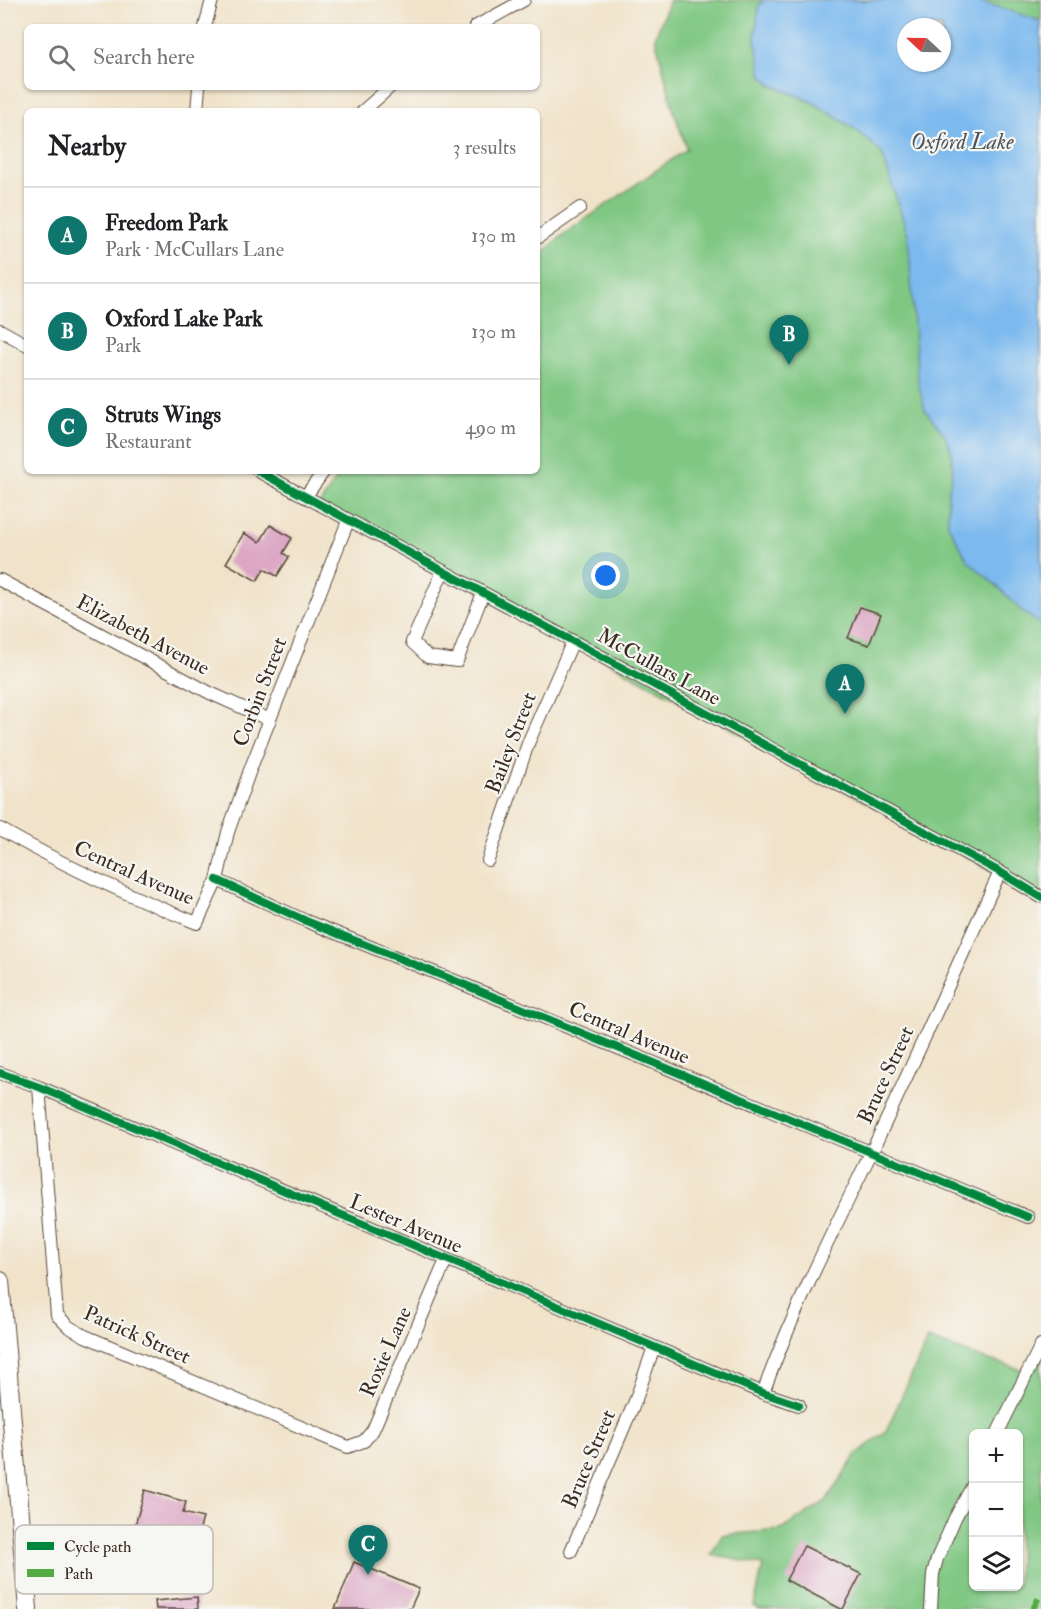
<!DOCTYPE html>
<html lang="en">
<head>
<meta charset="utf-8">
<style>
	:root { --surface:#fff; --page:#f6f6f6; --text:#202124; --muted:#757577; --line:#e0e0e0; --accent:#0f766e }
	body { margin:0; font-family:"IM FELL Double Pica",serif; background:var(--page); color:var(--text) }
	.controls { position:absolute; right:18px; bottom:18px; display:grid; overflow:hidden; border-radius:9px; box-shadow:0 2px 4px #0004 }
	.controls button { width:54px; height:54px; display:grid; place-items:center; padding:0; border:0; border-bottom:2px solid var(--line); background:var(--surface); color:var(--text); font:30px sans-serif }
	.compass { position:absolute; left:897px; top:18px; width:54px; height:54px; border-radius:50%; background:var(--surface); box-shadow:0 2px 4px #0004; rotate:292deg }
	.you { position:absolute; left:606px; top:576px; width:21px; height:21px; margin:-15px; border:4px solid #fff; border-radius:50%; background:#1a73e8; box-shadow:0 0 0 9px #1a73e833 }
	.badge { display:grid; place-items:center; width:39px; height:39px; border-radius:50%; background:var(--accent); color:#fff; font-size:20px; font-weight:700 }
	.pin { position:absolute; translate:-50% -50px; filter:drop-shadow(0 2px 3px #0008) }
	.pin::after { content:''; position:absolute; top:32px; width:21px; height:18px; background:inherit; clip-path:polygon(0 0,100% 0,50% 100%) }
	.list { margin:0; padding:0; list-style:none }
	h2 { display:flex; justify-content:space-between; align-items:center; height:78px; margin:0; padding:0 24px; font-size:26px }
	h2 small { font-size:20px; font-weight:400; color:var(--muted) }
	.list li { display:grid; grid-template-columns:39px 1fr auto; gap:18px; align-items:center; box-sizing:border-box; height:96px; padding:0 24px; border-top:2px solid var(--line) }
	.list b { display:block; font-size:22px; white-space:nowrap }
	.list p { margin:0; font-size:20px; white-space:nowrap; color:var(--muted) }
	.list em { font-size:20px; font-style:normal; color:var(--muted) }
	.icon { flex:none; width:33px; height:33px; fill:none; stroke:currentColor; stroke-width:2; stroke-linecap:round; stroke-linejoin:round }
	.map { position:relative; flex:none; width:1041px; height:1609px; overflow:hidden }
	.search { position:absolute; background:var(--surface); box-shadow:0 2px 4px #0004; left:24px; top:24px; width:516px; height:66px; display:flex; align-items:center; gap:15px; box-sizing:border-box; padding:0 21px; border-radius:9px; color:var(--muted); font-size:22px }
	.panel { position:absolute; background:var(--surface); box-shadow:0 2px 4px #0004; left:24px; top:108px; width:516px; height:366px; border-radius:9px }
	.map>svg:first-child { display:block }
	.green { fill:#80c783; stroke:#5e7850; stroke-width:1.5; fill-rule:evenodd }
	.water { fill:#7bb9ee; stroke:#5b7286; stroke-width:1.5; fill-rule:evenodd }
	.building { fill:#dca7c5 }
	.lines { fill:none; stroke-linecap:round; stroke-linejoin:round }
	.street-casing { stroke:#564638; stroke-width:14 }
	.primary-casing { stroke:#564638; stroke-width:20 }
	.street { stroke:#fff; stroke-width:12 }
	.primary { stroke:#fff; stroke-width:18 }
	.quiet { stroke:#55ab43; stroke-width:6; stroke-dasharray:12 6; stroke-linecap:butt }
	.cycleway-casing { stroke:#f6f6f2; stroke-width:11 }
	.cycleway { stroke:#00873e; stroke-width:8 }
	.labels { text-anchor:middle; dominant-baseline:central; stroke-width:4.5; stroke-linejoin:round; paint-order:stroke }
	.street-label { font-size:21px; fill:#3b2a1e; stroke:#f6f6f2 }
	.water-label { font-size:22px; font-style:italic; fill:#4e555c; stroke:#f6f6f2 }
	.key { fill:#f6f6f2; stroke:#beb9b2; stroke-width:1.5 }
	.key-label { font-size:16px; fill:#3b2a1e }
</style>
</head>
<body>
<div class="map">
<svg width="1041" height="1609" viewBox="0 0 1041 1609">
	<rect width="100%" height="100%" fill="#f6f6f2"/>
	<filter id="ink" filterUnits="userSpaceOnUse"><feTurbulence type="fractalNoise" baseFrequency=".0167" numOctaves="2"/><feDisplacementMap in="SourceGraphic" scale="12" xChannelSelector="R" yChannelSelector="G"/><feConvolveMatrix kernelMatrix="1 2 1 2 8 2 1 2 1" color-interpolation-filters="sRGB"/></filter>
	<filter id="wash" filterUnits="userSpaceOnUse"><feTurbulence type="fractalNoise" baseFrequency=".008" numOctaves="4" result="noise"/><feDisplacementMap in="SourceGraphic" scale="24" xChannelSelector="R" yChannelSelector="G"/><feGaussianBlur stdDeviation="1.35" result="paint"/><feColorMatrix in="noise" values="0 0 0 0 0 0 0 0 0 0 0 0 0 0 0 0 0 1.4 0 .05"/><feComposite in="paint" operator="in"/></filter>
	<g filter="url(#wash)">
		<rect width="100%" height="100%" fill="#f1e3ca"/>
		<path class="green" d="M670 0H1041V897L319 505 342 471H537V258L564 234 687 149 674 112 655 37ZM906 27H942V63H906Z
			M928 1339 982 1358 1027 1371 1041 1345V1609H760L754 1606 763 1565 711 1555 722 1535 781 1530 826 1501 856 1455 886 1431ZM974 1434H1018V1586H974Z"/>
		<path class="water" d="M763 0H976L1041 21V625L1023 612 997 586 968 561 948 524V494L953 471 951 450 944 434 925 410 918 382 908 235 882 153 855 129 812 102 772 85 762 76 755 38 759 5ZM906 27H942V63H906Z"/>
		<g id="blocks">
			<path class="building" d="M270 525 292 538 283 553 289 557 277 576 264 569 257 581 226 563 244 533 260 542Z
				M860 607 881 614 869 645 848 638Z
				M145 1490 186 1502 183 1513 203 1518 197 1538 180 1533 176 1548 132 1536Z
				M804 1546 861 1574 843 1609H841L786 1580Z
				M354 1562 419 1589 410 1609H335Z
				M197 1597 198 1609H156L155 1601Z"/>
		</g>
	</g>
	<g filter="url(#ink)">
		<use href="#blocks" fill-opacity="0" stroke="#564638" stroke-width="1.5"/>
		<g class="lines">
			<defs>
				<path id="street" d="M205 27 212 0
					M475 27 524 0
					M197 111 199 87
					M363 111 390 87
					M537 238 580 208
					M0 330 27 345
					M258 471 1000 872 1041 897
					M305 497 324 471
					M443 571 412 642 428 657 457 661 483 593
					M0 580 210 693 270 720
					M0 829C63 865 129 896 197 923L217 880 228 832 250 770 348 521
					M488 860 529 741 573 641
					M217 880 306 921 453 980 1028 1217
					M0 1073 39 1087 763 1393 799 1405
					M39 1087 57 1315 69 1327 85 1336 348 1447 364 1441 373 1430 446 1260
					M763 1393C793 1311 833 1231 871 1153 915 1060 957 966 1000 872
					M997 1434 1041 1345
					M571 1551 636 1399 654 1347
					M931 1609 933 1574 937 1559 955 1518 974 1483"/>
				<path id="primary" d="M0 1281 28 1609"/>
			</defs>
			<use href="#street" class="street-casing"/>
			<use href="#primary" class="primary-casing"/>
			<use href="#street" class="street"/>
			<use href="#primary" class="primary"/>
			<path class="quiet" d="M1033 1609 1040 1595"/>
			<defs>
				<path id="cycleway" d="M258 471 1000 872 1041 897
					M217 880 306 921 453 980 1028 1217
					M0 1073 39 1087 763 1393 799 1405"/>
			</defs>
			<use href="#cycleway" class="cycleway-casing"/>
			<use href="#cycleway" class="cycleway"/>
		</g>
	</g>
	<g class="labels">
		<g class="street-label">
			<text transform="translate(143 635) rotate(28)">Elizabeth Avenue</text>
			<text transform="translate(659 667) rotate(29)">McCullars Lane</text>
			<text transform="translate(260 692) rotate(-69)">Corbin Street</text>
			<text transform="translate(511 743) rotate(-69)">Bailey Street</text>
			<text transform="translate(134 873) rotate(24)">Central Avenue</text>
			<text transform="translate(629 1033) rotate(23)">Central Avenue</text>
			<text transform="translate(886 1075) rotate(-65)">Bruce Street</text>
			<text transform="translate(406 1224) rotate(23)">Lester Avenue</text>
			<text transform="translate(137 1335) rotate(24)">Patrick Street</text>
			<text transform="translate(386 1352) rotate(-66)">Roxie Lane</text>
			<text transform="translate(589 1459) rotate(-67)">Bruce Street</text>
		</g>
		<g class="water-label">
			<text x="962" y="142">Oxford Lake</text>
		</g>
	</g>
	<rect x="15" y="1525" width="198" height="69" rx="9" class="key"/>
	<rect x="27" y="1542" width="27" height="8" fill="#00873e"/>
	<rect x="27" y="1569" width="27" height="8" fill="#55ab43"/>
	<g class="key-label">
		<text x="64" y="1552">Cycle path</text>
		<text x="64" y="1579">Path</text>
	</g>
</svg>
<div class="controls">
<button>+</button>
<button>−</button>
<button><svg class="icon" aria-label="layers" viewBox="0 0 24 24"><path d="M12 4l9 5-9 5-9-5zM3 14l9 5 9-5"/></svg></button>
</div>
<svg class="compass" viewBox="-18 -18 36 36"><path d="M0-13l5 13h-10z" fill="#e53935"/><path d="M0 13l5-13h-10z" fill="#757577"/></svg>
<div class="you"></div>
<div class="pin badge" style="left:845px;top:714px">A</div>
<div class="pin badge" style="left:789px;top:365px">B</div>
<div class="pin badge" style="left:368px;top:1575px">C</div>
<div class="search"><svg class="icon" aria-label="search" viewBox="0 0 24 24"><circle cx="10" cy="10" r="6"/><path d="M15 15l6 6"/></svg>Search here</div>
<section class="panel">
<h2>Nearby<small>3 results</small></h2>
<ul class="list">
<li><span class="badge">A</span><div><b>Freedom Park</b><p>Park · McCullars Lane</p></div><em>130 m</em></li>
<li><span class="badge">B</span><div><b>Oxford Lake Park</b><p>Park</p></div><em>130 m</em></li>
<li><span class="badge">C</span><div><b>Struts Wings</b><p>Restaurant</p></div><em>490 m</em></li>
</ul>
</section>
</div>
</body>
</html>
